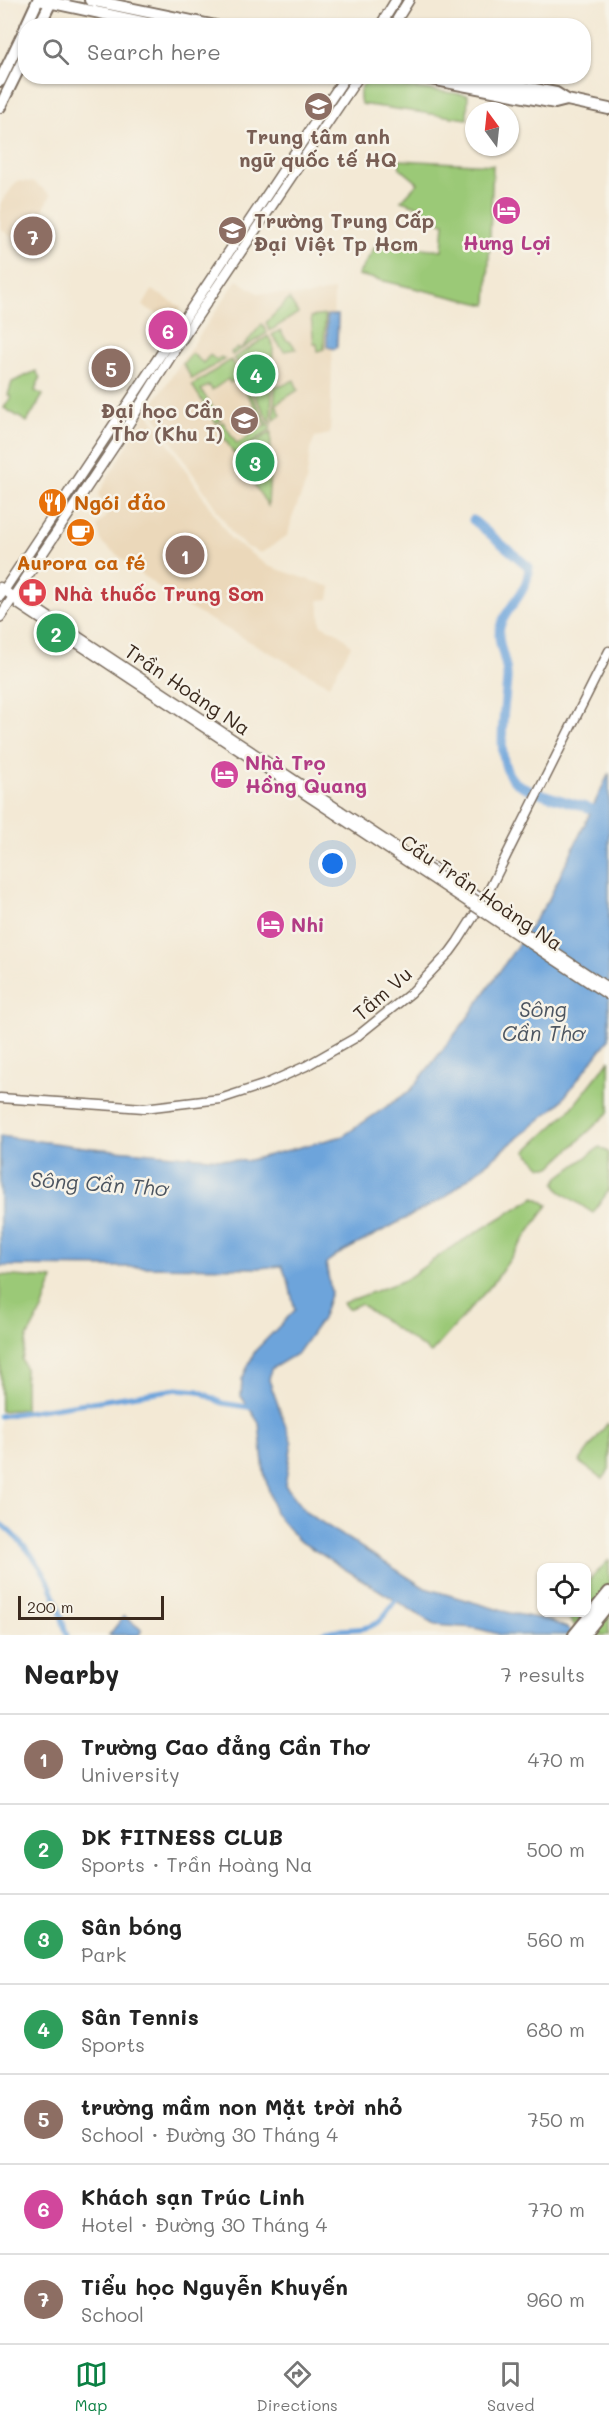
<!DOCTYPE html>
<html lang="en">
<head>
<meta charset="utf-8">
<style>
	:root { --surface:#fff; --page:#f6f6f6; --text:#222; --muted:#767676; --line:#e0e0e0; --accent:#0b8043 }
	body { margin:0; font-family:Mali,sans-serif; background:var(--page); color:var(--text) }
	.controls { position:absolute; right:18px; bottom:18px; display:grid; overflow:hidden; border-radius:12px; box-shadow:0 2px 4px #0004 }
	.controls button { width:54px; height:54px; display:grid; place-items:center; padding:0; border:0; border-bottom:2px solid var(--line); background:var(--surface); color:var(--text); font:30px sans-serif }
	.compass { position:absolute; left:465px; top:102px; width:54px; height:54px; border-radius:50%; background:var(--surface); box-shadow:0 2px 4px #0004; rotate:345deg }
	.scale { position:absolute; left:18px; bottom:15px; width:146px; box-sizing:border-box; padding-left:6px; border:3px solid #3b2a1e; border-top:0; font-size:16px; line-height:21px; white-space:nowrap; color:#3b2a1e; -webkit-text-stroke:4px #f7f3e8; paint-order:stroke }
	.you { position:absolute; left:333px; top:864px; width:21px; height:21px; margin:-15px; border:4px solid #fff; border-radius:50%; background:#1a73e8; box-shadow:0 0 0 9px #1a73e833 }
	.badge { display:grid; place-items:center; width:39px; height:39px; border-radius:50%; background:var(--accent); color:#fff; font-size:20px; font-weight:700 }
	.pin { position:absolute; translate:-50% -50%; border:3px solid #fff; box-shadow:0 2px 6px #0006 }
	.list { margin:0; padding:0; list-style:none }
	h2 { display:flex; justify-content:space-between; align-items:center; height:78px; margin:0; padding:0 24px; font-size:26px }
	h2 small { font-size:20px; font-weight:400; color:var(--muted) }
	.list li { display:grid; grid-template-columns:39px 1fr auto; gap:18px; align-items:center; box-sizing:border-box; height:90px; padding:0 24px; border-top:2px solid var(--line) }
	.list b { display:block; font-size:22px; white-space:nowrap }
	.list p { margin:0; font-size:20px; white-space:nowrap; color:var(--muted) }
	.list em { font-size:20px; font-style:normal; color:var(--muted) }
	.icon { flex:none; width:33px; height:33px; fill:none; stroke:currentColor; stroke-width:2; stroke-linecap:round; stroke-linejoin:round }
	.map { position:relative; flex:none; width:609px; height:1635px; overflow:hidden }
	.search { position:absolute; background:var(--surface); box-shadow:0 2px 4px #0004; left:18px; right:18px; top:18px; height:66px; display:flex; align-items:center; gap:15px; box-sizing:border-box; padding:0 21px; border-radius:24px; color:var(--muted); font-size:22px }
	.sheet { height:708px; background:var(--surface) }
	nav { display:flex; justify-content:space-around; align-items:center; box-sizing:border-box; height:84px; border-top:2px solid var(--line); background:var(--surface); font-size:16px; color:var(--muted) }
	nav a { display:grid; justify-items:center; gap:3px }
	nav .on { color:var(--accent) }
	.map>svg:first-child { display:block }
	.built { fill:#ebd8ba }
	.green { fill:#9bc977; stroke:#6b7a4a; stroke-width:1.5 }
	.water { fill:#6da4db; stroke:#54677c; stroke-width:1.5 }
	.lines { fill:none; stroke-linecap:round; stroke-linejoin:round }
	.canal { stroke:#6da4db; stroke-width:5 }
	.river { stroke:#6da4db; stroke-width:9 }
	.secondary-casing { stroke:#7b6d5e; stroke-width:11 }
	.primary-casing { stroke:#7b6d5e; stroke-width:12 }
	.highway-casing { stroke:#7b6d5e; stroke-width:14 }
	.secondary { stroke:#fff; stroke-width:8 }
	.primary { stroke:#fff; stroke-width:9 }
	.highway { stroke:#fff; stroke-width:10 }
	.secondary-bridge-casing { stroke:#7b6d5e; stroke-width:11; stroke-linecap:butt }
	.secondary-bridge { stroke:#fff; stroke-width:8 }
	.labels { text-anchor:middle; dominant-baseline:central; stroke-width:5; stroke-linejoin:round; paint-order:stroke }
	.education-label { font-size:20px; font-weight:bold; fill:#785e54; stroke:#f7f3e8 }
	.hotel-label { font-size:20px; font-weight:bold; fill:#b23c85; stroke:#f7f3e8; text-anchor:start }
	.food-label { font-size:20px; font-weight:bold; fill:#c56008; stroke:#f7f3e8; text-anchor:start }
	.health-label { font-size:20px; font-weight:bold; fill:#be3a42; stroke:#f7f3e8; text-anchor:start }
	.street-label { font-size:20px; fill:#3b2a1e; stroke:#f7f3e8 }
	.water-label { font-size:21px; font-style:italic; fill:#4c5560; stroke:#f7f3e8 }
</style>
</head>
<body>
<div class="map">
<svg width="609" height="1635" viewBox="0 0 609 1635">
	<rect width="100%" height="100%" fill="#f7f3e8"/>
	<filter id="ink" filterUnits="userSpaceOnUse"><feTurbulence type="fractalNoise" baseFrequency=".0167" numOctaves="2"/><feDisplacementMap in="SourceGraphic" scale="12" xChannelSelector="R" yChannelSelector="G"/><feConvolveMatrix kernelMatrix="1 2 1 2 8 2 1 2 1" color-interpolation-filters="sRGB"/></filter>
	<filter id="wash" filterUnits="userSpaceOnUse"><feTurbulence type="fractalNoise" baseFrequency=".008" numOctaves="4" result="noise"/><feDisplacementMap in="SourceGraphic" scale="24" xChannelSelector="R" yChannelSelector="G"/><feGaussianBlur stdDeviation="1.35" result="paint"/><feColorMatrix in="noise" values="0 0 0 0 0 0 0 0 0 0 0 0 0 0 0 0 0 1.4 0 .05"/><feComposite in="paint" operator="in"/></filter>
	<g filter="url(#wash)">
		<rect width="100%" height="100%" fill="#f3e9d5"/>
		<path class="built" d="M17 181 34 182 51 195 24 246 0 228V204Z
			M237 280 258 293 307 296 334 290 330 434 315 437 310 450 306 483 292 518 288 535 261 553 245 546 234 536 150 408Z
			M152 290 181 307 173 323 143 306Z
			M147 411 230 538 268 566 331 587 329 599 319 600 321 625 340 634 351 646 329 685 176 601 102 543 97 526 110 511 98 495Z"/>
		<path class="green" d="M368 82 468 95 467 119 361 104C359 95 358 86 368 82Z
			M399 160 493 165 487 305 358 275 377 244 442 250 444 223 423 217V208L401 201 418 183 400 168Z
			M289 299 298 313 270 331 266 323Z
			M325 315 324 349 318 351 317 344H314L311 317Z
			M262 324 267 333 232 355 231 352 237 348 241 349Z
			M280 330 286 340 291 342 296 349 284 351 272 335Z
			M268 336 273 345 272 379 269 380 256 359 246 364 243 360 237 363 234 358Z
			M192 353 203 363 210 355 216 360 221 357 225 359 192 379 183 364Z
			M231 360 240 376 230 383 228 379 212 390 209 385 201 390 221 420 216 423 192 385Z
			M255 360 268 381 256 388 245 371 255 389 253 390 239 366 241 365 243 367Z
			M36 371 40 378 35 391 43 395 27 422 4 408 11 397 8 395 12 382Z
			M241 377 271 429 234 454 217 426 223 422 237 444 266 425 238 379Z
			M272 380 271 424 253 392Z
			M294 380 298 390 276 404 281 415 274 420 275 386H282Z
			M271 432 270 467 260 453 270 468 268 506 235 455Z
			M609 1061V1112L551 1167H542L526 1151 571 1109Z
			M600 1147 609 1153V1190L593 1213 560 1191 555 1183 559 1177Z
			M535 1197 548 1205 494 1282 431 1353 360 1304 348 1309 343 1303 405 1280 452 1247Z
			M0 1275 53 1279 42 1310 27 1338 22 1360 25 1368V1409L1 1411Z
			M607 1424 609 1425V1470L603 1479 579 1462Z
			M609 1560V1584L575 1626 569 1618 568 1613 586 1612 587 1582Z
			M609 1613V1635H592Z"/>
		<path class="water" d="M327 315H338L337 347 335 349 327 347Z
			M609 773V1039L559 1104 444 1198 337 1255 326 1263 331 1292 322 1319 298 1353 271 1369 269 1380 292 1443 285 1485 307 1513 425 1588 510 1613 548 1620 567 1628 575 1635H502L475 1628 435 1625 298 1540 275 1513 264 1473 259 1423 241 1396 242 1379 255 1351 295 1310 289 1284 282 1266 259 1268 0 1266V1136L92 1148 246 1161 343 1136 411 1090 466 1020 548 901Z
			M124 1616 142 1630 139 1635H109Z"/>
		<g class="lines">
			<path class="canal" d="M0 1416 177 1389 199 1391 222 1403 254 1408
				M0 1523C24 1543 43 1565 54 1594 60 1607 62 1622 67 1635
				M319 1635C337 1625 358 1634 375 1624 385 1618 390 1606 398 1598"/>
			<path class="river" d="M473 520 529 567C527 595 511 601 501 624 494 641 508 660 507 678 506 704 493 761 514 781 524 791 576 804 592 809"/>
		</g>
	</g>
	<g filter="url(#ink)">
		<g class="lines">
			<defs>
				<path id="secondary" d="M0 587 17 600 19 605 336 815
					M17 600 22 599 340 810
					M416 856 484 900
					M0 1098 144 1108 220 1099 266 1084 306 1066 355 1038 411 993 450 952 458 941 484 900 609 651"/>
				<path id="primary" d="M380 26 396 0
					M393 26 409 0
					M0 596 346 76
					M0 617 117 442 174 351 359 76"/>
				<path id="highway" d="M39 0 161 26
					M90 0 216 26
					M26 26 38 0
					M39 26 52 0
					M415 76 555 103 567 100
					M467 76 556 93 567 100 609 109
					M0 81 26 27
					M0 107 26 54
					M574 1635 609 1592
					M584 1635 609 1604"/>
			</defs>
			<use href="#secondary" class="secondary-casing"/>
			<use href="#primary" class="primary-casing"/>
			<use href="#highway" class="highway-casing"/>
			<use href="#secondary" class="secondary"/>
			<use href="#primary" class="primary"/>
			<use href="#highway" class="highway"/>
			<defs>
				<path id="secondary-bridge" d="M340 810 609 988
					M336 815 609 996"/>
			</defs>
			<use href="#secondary-bridge" class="secondary-bridge-casing"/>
			<use href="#secondary-bridge" class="secondary-bridge"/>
		</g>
	</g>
	<defs>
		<symbol id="school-disc" viewBox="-11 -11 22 22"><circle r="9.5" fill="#8d6e63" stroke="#f7f3e8"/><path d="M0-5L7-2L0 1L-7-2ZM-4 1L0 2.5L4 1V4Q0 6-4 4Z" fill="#fff"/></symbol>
		<symbol id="hotel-disc" viewBox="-11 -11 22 22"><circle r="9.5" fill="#d1479c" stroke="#f7f3e8"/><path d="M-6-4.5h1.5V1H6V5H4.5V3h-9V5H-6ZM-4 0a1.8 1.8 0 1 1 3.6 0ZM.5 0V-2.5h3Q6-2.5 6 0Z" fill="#fff"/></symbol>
		<symbol id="university-disc" viewBox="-11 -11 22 22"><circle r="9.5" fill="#8d6e63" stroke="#f7f3e8"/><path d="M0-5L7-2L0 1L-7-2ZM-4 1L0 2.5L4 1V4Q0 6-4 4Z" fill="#fff"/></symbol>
		<symbol id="restaurant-disc" viewBox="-11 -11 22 22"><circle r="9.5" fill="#e8710a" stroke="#f7f3e8"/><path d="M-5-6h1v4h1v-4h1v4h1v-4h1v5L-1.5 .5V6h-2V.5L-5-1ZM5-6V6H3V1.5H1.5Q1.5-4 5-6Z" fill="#fff"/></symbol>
		<symbol id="cafe-disc" viewBox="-11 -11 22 22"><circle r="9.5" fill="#e8710a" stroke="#f7f3e8"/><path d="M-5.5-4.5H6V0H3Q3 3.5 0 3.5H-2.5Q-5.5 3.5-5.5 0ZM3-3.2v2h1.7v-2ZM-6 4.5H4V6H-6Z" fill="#fff"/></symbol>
		<symbol id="pharmacy-disc" viewBox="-11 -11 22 22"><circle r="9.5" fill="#e0444e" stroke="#f7f3e8"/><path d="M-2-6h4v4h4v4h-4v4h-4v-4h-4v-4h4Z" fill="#fff"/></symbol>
	</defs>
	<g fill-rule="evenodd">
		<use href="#school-disc" x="302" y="90" width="33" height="33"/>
		<use href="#hotel-disc" x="490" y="194" width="33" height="33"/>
		<use href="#university-disc" x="216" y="214" width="33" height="33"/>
		<use href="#university-disc" x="228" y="404" width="33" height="33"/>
		<use href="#restaurant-disc" x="36" y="486" width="33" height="33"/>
		<use href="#cafe-disc" x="64" y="516" width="33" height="33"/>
		<use href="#pharmacy-disc" x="16" y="576" width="33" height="33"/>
		<use href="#hotel-disc" x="208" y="758" width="33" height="33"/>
		<use href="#hotel-disc" x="254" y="908" width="33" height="33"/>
	</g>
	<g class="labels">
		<g class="education-label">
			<text x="318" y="136">Trung tâm anh<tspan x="318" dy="23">ngữ quốc tế HQ</tspan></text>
			<text x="254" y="220" text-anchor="start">Trường Trung Cấp<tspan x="254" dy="23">Đại Việt Tp Hcm</tspan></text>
			<text x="223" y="410" text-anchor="end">Đại học Cần<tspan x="223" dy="23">Thơ (Khu I)</tspan></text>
		</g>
		<g class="hotel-label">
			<text x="507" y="242" text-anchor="middle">Hưng Lợi</text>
			<text x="245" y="762">Nhà Trọ<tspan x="245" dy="23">Hồng Quang</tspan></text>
			<text x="291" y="924">Nhi</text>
		</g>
		<g class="food-label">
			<text x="74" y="502">Ngói đảo</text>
			<text x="81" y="562" text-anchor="middle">Aurora ca fé</text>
		</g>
		<g class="health-label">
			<text x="54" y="593">Nhà thuốc Trung Sơn</text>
		</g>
		<g class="street-label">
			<text transform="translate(188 689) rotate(34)">Trần Hoàng Na</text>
			<text transform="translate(482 892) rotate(34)">Cầu Trần Hoàng Na</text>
			<text transform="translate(382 993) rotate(-41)">Tầm Vu</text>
		</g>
		<g class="water-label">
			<text x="543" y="1008">Sông<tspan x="543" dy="24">Cần Thơ</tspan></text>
			<text transform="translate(99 1183) rotate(4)">Sông Cần Thơ</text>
		</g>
	</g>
</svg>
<div class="controls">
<button><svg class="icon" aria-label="locate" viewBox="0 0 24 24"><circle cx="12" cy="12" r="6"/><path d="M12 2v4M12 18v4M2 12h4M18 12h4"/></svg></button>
</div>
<svg class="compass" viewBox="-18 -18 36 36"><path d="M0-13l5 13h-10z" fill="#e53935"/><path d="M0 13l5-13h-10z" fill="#767676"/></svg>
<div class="scale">200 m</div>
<div class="you"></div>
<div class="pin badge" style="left:185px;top:555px;background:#8d6e63">1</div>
<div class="pin badge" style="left:56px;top:633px;background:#2e9e5b">2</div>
<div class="pin badge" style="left:255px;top:462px;background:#2e9e5b">3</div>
<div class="pin badge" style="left:256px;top:374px;background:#2e9e5b">4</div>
<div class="pin badge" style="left:111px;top:368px;background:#8d6e63">5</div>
<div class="pin badge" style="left:168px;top:330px;background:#d1479c">6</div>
<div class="pin badge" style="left:33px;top:236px;background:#8d6e63">7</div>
<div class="search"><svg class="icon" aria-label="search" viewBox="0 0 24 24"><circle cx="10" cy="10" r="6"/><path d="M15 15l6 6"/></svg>Search here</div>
</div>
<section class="sheet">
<h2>Nearby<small>7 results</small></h2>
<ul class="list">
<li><span class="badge" style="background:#8d6e63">1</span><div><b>Trường Cao đẳng Cần Thơ</b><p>University</p></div><em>470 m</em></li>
<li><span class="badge" style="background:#2e9e5b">2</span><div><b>DK FITNESS CLUB</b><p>Sports · Trần Hoàng Na</p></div><em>500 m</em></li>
<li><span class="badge" style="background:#2e9e5b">3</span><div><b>Sân bóng</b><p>Park</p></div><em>560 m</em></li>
<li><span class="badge" style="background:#2e9e5b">4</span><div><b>Sân Tennis</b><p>Sports</p></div><em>680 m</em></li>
<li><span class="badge" style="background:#8d6e63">5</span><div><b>trường mầm non Mặt trời nhỏ</b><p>School · Đường 30 Tháng 4</p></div><em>750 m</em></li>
<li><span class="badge" style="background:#d1479c">6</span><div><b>Khách sạn Trúc Linh</b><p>Hotel · Đường 30 Tháng 4</p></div><em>770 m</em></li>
<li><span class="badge" style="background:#8d6e63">7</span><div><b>Tiểu học Nguyễn Khuyến</b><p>School</p></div><em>960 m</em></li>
</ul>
</section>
<nav>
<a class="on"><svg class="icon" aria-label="map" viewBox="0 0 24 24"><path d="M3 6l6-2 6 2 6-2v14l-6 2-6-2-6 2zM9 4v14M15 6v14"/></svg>Map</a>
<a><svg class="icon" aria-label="directions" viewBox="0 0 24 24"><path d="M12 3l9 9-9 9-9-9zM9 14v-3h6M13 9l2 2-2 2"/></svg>Directions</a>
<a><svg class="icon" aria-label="saved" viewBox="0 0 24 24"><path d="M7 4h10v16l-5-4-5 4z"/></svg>Saved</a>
</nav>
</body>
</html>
